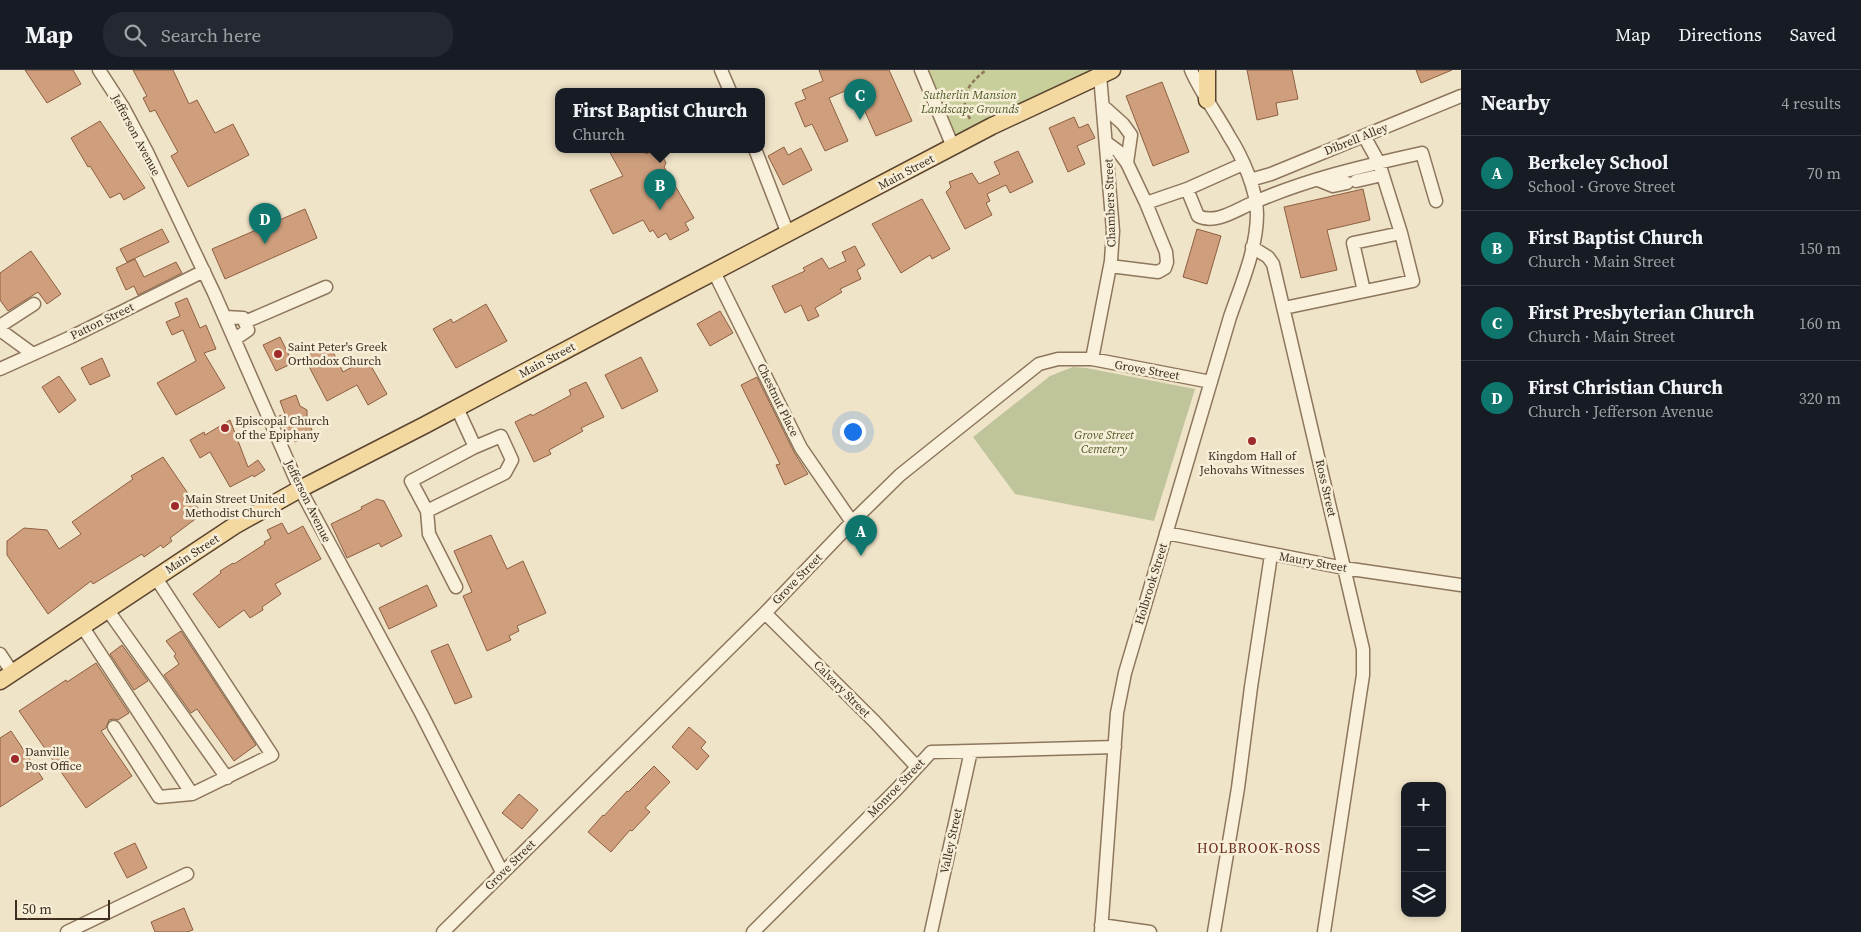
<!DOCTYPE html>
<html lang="en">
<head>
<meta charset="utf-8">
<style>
	:root { --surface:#171b24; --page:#242831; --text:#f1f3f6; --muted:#9ea1a6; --line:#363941; --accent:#0f766e }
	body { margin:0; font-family:"Source Serif 4",serif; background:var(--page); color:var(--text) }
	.controls { position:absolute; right:15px; bottom:15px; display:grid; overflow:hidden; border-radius:10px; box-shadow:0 2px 8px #0003 }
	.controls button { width:45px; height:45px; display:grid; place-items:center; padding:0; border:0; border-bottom:1px solid var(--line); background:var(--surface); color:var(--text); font:25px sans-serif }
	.scale { position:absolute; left:15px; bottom:12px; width:95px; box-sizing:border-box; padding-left:5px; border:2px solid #3d2e20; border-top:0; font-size:14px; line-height:18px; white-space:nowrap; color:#3d2e20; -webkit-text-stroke:4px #f7eed8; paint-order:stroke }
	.you { position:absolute; left:852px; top:361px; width:18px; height:18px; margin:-12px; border:4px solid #fff; border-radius:50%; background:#1a73e8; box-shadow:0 0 0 8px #1a73e833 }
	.badge { display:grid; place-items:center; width:32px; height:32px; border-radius:50%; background:var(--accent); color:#fff; font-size:16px; font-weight:700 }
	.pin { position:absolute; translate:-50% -41px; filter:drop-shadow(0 1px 2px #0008) }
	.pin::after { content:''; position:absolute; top:26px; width:18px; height:15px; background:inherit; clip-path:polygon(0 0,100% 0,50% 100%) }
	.popup { position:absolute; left:555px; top:18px; width:210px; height:65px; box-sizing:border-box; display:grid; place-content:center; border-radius:10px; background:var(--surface); filter:drop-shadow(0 1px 4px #0005); font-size:16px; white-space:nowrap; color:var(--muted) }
	.popup b { font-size:19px; color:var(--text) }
	.popup::after { content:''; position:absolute; left:50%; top:100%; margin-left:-10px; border:10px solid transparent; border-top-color:var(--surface) }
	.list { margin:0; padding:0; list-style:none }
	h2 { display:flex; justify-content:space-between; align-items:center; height:65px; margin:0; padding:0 20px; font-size:21px }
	h2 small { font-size:16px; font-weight:400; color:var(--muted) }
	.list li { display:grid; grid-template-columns:32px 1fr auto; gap:15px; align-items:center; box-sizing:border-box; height:75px; padding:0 20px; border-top:1px solid var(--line) }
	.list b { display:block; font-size:19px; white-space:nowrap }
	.list p { margin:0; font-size:16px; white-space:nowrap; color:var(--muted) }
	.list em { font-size:16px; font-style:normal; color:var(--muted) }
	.icon { flex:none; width:28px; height:28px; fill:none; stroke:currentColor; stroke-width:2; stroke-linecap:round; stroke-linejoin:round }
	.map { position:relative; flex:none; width:1461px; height:862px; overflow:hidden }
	header { display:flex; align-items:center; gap:30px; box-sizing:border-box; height:70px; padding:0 25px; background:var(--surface); border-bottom:1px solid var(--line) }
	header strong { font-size:24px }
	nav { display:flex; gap:28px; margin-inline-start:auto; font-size:18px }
	.search { width:350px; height:45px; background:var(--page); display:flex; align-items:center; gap:12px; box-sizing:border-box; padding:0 18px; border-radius:20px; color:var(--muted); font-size:19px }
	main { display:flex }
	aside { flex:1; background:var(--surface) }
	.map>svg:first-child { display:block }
	.green { fill:#c9cf9b }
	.cemetery { fill:#bfc49a }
	.building { fill:#cf9f7d; stroke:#8d5f41 }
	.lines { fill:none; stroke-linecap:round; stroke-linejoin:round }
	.minor-casing { stroke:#8d765c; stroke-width:15 }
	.major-casing { stroke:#5b4430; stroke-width:19 }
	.path { stroke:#8d765c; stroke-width:2.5; stroke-dasharray:4 2.5; stroke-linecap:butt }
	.minor { stroke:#faf1dc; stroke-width:12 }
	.major { stroke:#f3d9a0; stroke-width:16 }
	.poi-dot { fill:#9e2a2b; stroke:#f7eed8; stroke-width:2 }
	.labels { text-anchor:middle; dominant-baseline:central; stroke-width:5; stroke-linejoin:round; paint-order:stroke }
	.park-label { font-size:12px; font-style:italic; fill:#4d5a26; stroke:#f7eed8 }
	.street-label { font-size:12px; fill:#3d2e20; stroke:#f7eed8 }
	.poi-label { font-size:12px; fill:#3d2e20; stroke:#f7eed8; text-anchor:start }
	.neighbourhood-label { font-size:14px; letter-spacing:1px; fill:#6b2e1e; stroke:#f7eed8 }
</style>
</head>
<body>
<header>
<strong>Map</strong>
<div class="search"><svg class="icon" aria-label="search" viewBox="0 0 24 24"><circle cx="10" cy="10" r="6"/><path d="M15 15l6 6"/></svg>Search here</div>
<nav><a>Map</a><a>Directions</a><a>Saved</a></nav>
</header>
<main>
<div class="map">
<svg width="1461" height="862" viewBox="0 0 1461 862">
	<rect width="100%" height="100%" fill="#f0e4c8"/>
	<path class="green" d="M921 0H1112L953 77Z"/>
	<path class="cemetery" d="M1073 297 1086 298 1195 319 1154 451 1015 424 973 367 1050 306Z"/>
	<path class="building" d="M25 0H73L81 14 47 33Z
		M133 0H173L189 34 197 30 215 63 233 54 249 85 188 117 171 86 178 82 155 40 150 42 143 28 147 26Z
		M819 0H889L912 51 876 66 854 17 829 28 848 71 825 81 812 54 805 57 795 33 806 29 802 20 823 11Z
		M1247 0H1292L1298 29 1276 33 1278 45 1257 50Z
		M1416 0H1452L1421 13Z
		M1162 12 1189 82 1153 96 1126 26Z
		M1074 47 1079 58 1088 54 1095 68 1077 76 1085 94 1068 102 1049 58Z
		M100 51 145 118 124 130 120 123 110 128 90 96 88 97 71 68Z
		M784 77 788 85 801 78 812 100 783 115 768 86Z
		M608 79H643L646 84 655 79 660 81 666 93 664 97 694 148 685 153 689 160 670 170 666 163 658 168 653 160 650 162 643 150 613 164 590 120 623 106Z
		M1018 81 1033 112 1010 123 1006 115 987 124 990 131 986 133 992 145 965 159 946 122 951 117 949 112 972 103 979 114 1000 104 994 92Z
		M1363 119 1370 150 1327 160 1337 200 1301 208 1284 137Z
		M922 129 950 179 932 189 930 185 901 203 872 154Z
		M305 139 317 168 225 209 212 179Z
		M162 159 169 172 127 192 120 179Z
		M1197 159 1221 166 1207 214 1183 207Z
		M855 176 865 195 857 200 861 209 840 219 842 222 815 238 819 246 808 251 801 235 785 243 772 216 805 201 803 198 822 188 829 199 846 191 842 182Z
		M31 181 61 224 47 234 38 222 8 241 0 230V203Z
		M135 189 144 207 176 192 182 203 138 225 134 216 126 220 116 198Z
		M187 228 200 258 206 255 216 279 204 283 225 318 176 345 157 313 196 291 183 260 172 265 166 252 180 246 175 233Z
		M486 234 507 271 456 298 433 259 451 249 453 253Z
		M720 241 733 263 710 276 697 254Z
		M280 267 293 293 276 301 263 275Z
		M329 274 343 302 367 289 387 324 368 335 357 315 327 331 304 287Z
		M641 287 658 321 622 339 605 305Z
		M102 288 110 306 90 315 81 298Z
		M59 306 76 330 59 343 42 317Z
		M757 307 794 382 808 404 785 415 776 395 780 394 741 315Z
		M586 312 604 347 581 358 583 361 549 380 551 384 534 392 515 352 531 344 532 346 571 325 569 320Z
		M296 325 300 336 307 340V348L312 360 304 363 302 369 295 372 286 364 279 346 285 344 280 331Z
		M230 350 248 397 258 390 265 400 254 407 253 405 230 417 210 382 200 388 190 370 204 362 205 365Z
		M163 387 202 444 170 468 172 471 163 478 161 475 144 487 142 484 93 514 91 511 48 544 7 485V471L24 458 47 460 59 479 81 464 72 452 133 409 131 406Z
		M377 429 384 431 402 466 381 477 379 473 347 488 331 454 362 439 361 437Z
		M282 453 288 464 303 456 321 489 275 514 281 524 262 537 263 540 250 548 244 540 219 558 193 524 221 503 220 501 233 493 234 494 265 474 264 472 271 468 267 460Z
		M491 465 507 499 523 491 546 543 517 556 519 561 509 566 511 570 487 581 463 526 472 522 454 481Z
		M427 515 437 536 389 559 379 538Z
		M181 561 256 675 234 691 197 639 191 643 164 605 179 594 174 586 176 584 166 571Z
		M448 574 472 627 455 634 431 581Z
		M122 575 148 611 134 620 110 584Z
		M96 593 129 643 118 650 114 649 109 650 106 658 101 661 132 706 86 738 19 641 66 610 67 612Z
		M689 657 706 672 701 678 709 686 697 700 672 677Z
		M11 661 43 709 0 737V668Z
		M654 696 670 712 645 738 650 742 632 761 630 760 611 782 588 762 603 745 604 746 627 721 628 722Z
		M519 724 538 740 522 759 502 743Z
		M135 773 147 798 127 808 114 783Z
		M184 838 193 860 187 862H155L151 852Z"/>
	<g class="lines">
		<defs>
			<path id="minor" d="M99 0 123 37 147 82 214 223 300 419 421 643 502 802
				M721 0 730 21
				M921 0 953 77
				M1103 36 1123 54 1131 65 1127 93
				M1107 73 1118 81 1127 93 1146 133 1166 182 1167 192 1165 198 1158 202 1110 196
				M755 79 788 164
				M1243 94 1187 119 1198 146C1214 154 1233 142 1248 135 1303 110 1363 96 1422 83L1436 131
				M1250 110 1271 104 1461 26
				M1318 110 1333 116 1347 113
				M1356 111 1382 105
				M1146 133 1187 119
				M1252 177 1268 187 1273 194 1363 579V605L1324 862
				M714 202 801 378 852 452
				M1364 221 1353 173 1401 163
				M1284 238 1413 211 1401 163 1379 93 1364 66
				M225 247 243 248 248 260 235 269
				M245 252 326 217
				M0 256 34 234
				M0 260 33 284
				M1092 289 1111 191 1113 161 1100 5
				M0 299 71 267 204 201
				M457 338 475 377
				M501 366 512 390 505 403 427 441 411 411 475 377Z
				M427 441 429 464 456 517
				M1166 463 1344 498 1461 515
				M156 508 272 685 192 724
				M107 539 227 708
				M765 543 875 652 917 697
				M82 556 192 724 159 727 114 657
				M0 584 12 602
				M1101 855 1150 862
				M67 862 187 804
				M443 862 765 543 852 452 900 405 1039 294 1058 289H1092L1211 312
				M753 862 896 720 931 682 1115 677
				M931 862 971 681
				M1101 862 1117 643 1125 603 1230 247C1241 215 1257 179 1257 144 1257 120 1242 86 1229 66 1217 44 1201 23 1191 0
				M1214 862 1238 718 1251 617 1271 485"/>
			<path id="major" d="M1207 30V0
				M0 611 234 456 300 419 425 355 647 237 992 56 1112 0"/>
		</defs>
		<use href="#minor" class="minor-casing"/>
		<use href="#major" class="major-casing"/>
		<path class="path" d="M970 49C958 27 968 14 986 0"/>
		<use href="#minor" class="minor"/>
		<use href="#major" class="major"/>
	</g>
	<g class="poi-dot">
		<circle cx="278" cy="284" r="5"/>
		<circle cx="225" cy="358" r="5"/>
		<circle cx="1252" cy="371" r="5"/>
		<circle cx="175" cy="436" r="5"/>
		<circle cx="15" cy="689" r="5"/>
	</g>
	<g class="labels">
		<g class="park-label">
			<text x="970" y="25">Sutherlin Mansion<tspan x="970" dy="14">Landscape Grounds</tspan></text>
			<text x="1104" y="365">Grove Street<tspan x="1104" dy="14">Cemetery</tspan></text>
		</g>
		<g class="street-label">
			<text transform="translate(136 65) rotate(62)">Jefferson Avenue</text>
			<text transform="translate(1356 69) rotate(-22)">Dibrell Alley</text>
			<text transform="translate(906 102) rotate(-28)">Main Street</text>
			<text transform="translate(1110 133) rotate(-92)">Chambers Street</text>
			<text transform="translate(102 251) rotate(-26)">Patton Street</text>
			<text transform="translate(547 290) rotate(-28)">Main Street</text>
			<text transform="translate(1147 300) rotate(10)">Grove Street</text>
			<text transform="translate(778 330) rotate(64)">Chestnut Place</text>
			<text transform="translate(1326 418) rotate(77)">Ross Street</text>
			<text transform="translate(308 431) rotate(64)">Jefferson Avenue</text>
			<text transform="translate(192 484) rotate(-33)">Main Street</text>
			<text transform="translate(1313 492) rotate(10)">Maury Street</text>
			<text transform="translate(797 509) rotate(-46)">Grove Street</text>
			<text transform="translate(1151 514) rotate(-73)">Holbrook Street</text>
			<text transform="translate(842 619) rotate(45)">Calvary Street</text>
			<text transform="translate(896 718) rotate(-46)">Monroe Street</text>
			<text transform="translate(951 771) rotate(-78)">Valley Street</text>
			<text transform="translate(510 795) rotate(-45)">Grove Street</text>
		</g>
		<g class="poi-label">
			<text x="288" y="277">Saint Peter's Greek<tspan x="288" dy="14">Orthodox Church</tspan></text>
			<text x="235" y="351">Episcopal Church<tspan x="235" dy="14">of the Epiphany</tspan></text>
			<text x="1252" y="386" text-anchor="middle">Kingdom Hall of<tspan x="1252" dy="14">Jehovahs Witnesses</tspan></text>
			<text x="185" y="429">Main Street United<tspan x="185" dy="14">Methodist Church</tspan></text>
			<text x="25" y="682">Danville<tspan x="25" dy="14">Post Office</tspan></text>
		</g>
		<g class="neighbourhood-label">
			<text x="1259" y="778">HOLBROOK-ROSS</text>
		</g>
	</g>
</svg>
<div class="controls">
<button>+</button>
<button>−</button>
<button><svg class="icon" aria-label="layers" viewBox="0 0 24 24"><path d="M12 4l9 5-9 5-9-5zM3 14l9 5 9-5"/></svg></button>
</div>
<div class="scale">50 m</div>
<div class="you"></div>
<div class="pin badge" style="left:861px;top:486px">A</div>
<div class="pin badge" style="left:660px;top:140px">B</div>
<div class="popup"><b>First Baptist Church</b>Church</div>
<div class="pin badge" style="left:860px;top:50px">C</div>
<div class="pin badge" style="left:265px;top:174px">D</div>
</div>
<aside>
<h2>Nearby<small>4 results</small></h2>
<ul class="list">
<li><span class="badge">A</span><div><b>Berkeley School</b><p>School · Grove Street</p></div><em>70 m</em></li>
<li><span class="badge">B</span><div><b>First Baptist Church</b><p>Church · Main Street</p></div><em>150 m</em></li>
<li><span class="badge">C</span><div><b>First Presbyterian Church</b><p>Church · Main Street</p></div><em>160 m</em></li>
<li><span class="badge">D</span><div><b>First Christian Church</b><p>Church · Jefferson Avenue</p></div><em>320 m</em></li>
</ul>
</aside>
</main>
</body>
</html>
